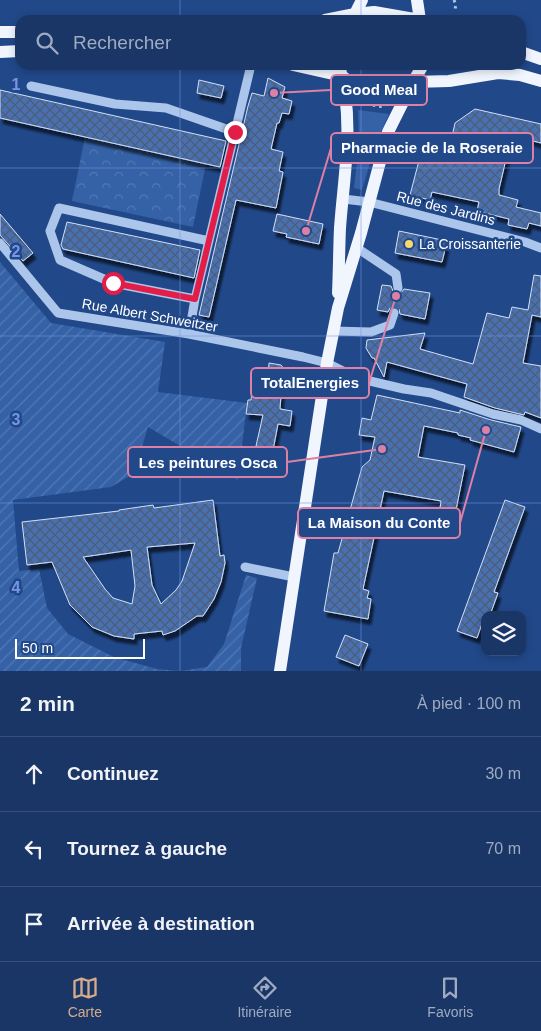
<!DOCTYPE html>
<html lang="fr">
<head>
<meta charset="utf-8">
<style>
	:root { --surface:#193667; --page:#264170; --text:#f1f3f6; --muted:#9fabc0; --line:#37507b; --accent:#d6ab8b }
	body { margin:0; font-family:Helvetica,sans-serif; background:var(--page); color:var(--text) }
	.controls { position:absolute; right:15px; bottom:15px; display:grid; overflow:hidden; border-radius:10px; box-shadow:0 2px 8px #0003 }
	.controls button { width:45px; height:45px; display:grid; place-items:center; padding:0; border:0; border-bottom:1px solid var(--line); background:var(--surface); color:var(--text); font:25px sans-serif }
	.scale { position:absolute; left:15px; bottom:12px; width:130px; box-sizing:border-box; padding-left:5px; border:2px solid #fff; border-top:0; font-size:14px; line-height:18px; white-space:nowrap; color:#fff; -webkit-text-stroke:4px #214889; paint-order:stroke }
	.stop { position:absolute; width:15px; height:15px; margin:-11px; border:4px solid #e11d48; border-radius:50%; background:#fff }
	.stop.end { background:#e11d48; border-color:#fff; box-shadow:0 1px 5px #0008 }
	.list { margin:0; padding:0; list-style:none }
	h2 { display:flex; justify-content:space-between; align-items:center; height:65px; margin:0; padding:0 20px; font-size:21px }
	h2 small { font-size:16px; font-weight:400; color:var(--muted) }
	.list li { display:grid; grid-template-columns:32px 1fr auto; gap:15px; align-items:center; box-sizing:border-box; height:75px; padding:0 20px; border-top:1px solid var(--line) }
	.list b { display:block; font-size:19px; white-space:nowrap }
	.list em { font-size:16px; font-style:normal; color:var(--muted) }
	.icon { flex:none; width:28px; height:28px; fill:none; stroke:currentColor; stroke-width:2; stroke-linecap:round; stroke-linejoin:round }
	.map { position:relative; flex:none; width:541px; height:671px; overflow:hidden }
	.search { position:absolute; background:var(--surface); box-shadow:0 2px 8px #0003; left:15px; right:15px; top:15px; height:55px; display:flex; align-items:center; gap:12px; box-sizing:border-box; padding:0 18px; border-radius:15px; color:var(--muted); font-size:19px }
	.sheet { height:290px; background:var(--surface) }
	nav { display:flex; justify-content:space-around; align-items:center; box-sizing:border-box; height:70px; border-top:1px solid var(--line); background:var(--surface); font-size:14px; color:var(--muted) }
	nav a { display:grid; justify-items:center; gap:2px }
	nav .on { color:var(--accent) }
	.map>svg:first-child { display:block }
	.grass { fill:#3561a6 }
	.park { fill:url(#park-crowns) }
	.garden { fill:url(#garden-furrows) }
	.building { fill:url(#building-cross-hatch); stroke:#d1e0f8; fill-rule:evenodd; filter:url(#shadow) }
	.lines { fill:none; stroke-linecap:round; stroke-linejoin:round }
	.minor-tunnel { stroke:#42639b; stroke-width:9; stroke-dasharray:9 4.5; stroke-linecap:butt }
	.path { stroke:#acc5ea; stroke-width:3; stroke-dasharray:2.5 4; stroke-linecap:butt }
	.minor { stroke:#acc5ea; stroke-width:9 }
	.major { stroke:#f0f5fe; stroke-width:12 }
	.route { stroke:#e11d48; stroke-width:6 }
	.grid { fill:none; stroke:#7795e8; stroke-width:1; stroke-opacity:0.55 }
	.poi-dot { fill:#f7d86d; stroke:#214889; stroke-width:2 }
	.labels { text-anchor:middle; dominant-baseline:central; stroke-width:5; stroke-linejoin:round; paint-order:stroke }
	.street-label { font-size:14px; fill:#fff; stroke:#214889 }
	.poi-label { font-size:14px; fill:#fff; stroke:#214889; text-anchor:start }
	.grid-label { font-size:16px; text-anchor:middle; font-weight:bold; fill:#7795e8; stroke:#214889; stroke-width:5; stroke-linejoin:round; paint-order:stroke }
	.leader { fill:none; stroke:#dd80a5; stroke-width:2 }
	.callout-dot { fill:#dd80a5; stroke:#214889; stroke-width:2 }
	.callout { fill:#214889; stroke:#dd80a5; stroke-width:2 }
	.callout-label { font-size:15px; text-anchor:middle; font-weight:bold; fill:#fff }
</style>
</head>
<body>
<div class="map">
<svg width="541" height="671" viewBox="0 0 541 671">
	<defs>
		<pattern id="park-crowns" width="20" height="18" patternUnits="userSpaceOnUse" patternTransform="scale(1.25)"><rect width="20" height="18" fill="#3561a6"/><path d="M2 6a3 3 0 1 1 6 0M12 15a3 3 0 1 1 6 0" fill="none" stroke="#5379b3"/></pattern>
		<pattern id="garden-furrows" width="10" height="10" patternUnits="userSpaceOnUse" patternTransform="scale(1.25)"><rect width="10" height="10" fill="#3561a6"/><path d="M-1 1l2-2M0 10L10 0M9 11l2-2" fill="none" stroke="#5379b3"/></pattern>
		<pattern id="building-cross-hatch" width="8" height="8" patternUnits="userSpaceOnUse" patternTransform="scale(1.25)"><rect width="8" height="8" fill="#4a71b1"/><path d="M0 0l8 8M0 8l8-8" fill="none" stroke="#4b5d79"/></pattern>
		<filter id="shadow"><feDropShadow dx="3" dy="5.5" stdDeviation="1" flood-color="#0009"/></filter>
	</defs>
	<rect width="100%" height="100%" fill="#214889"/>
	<path class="grass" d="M358 110 389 114 375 146 362 190 354 188 359 143Z"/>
	<path class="park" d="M85 137 206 164 193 227 72 201Z"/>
	<path class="garden" d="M0 262 51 323 165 342 158 392 247 403 238 480 148 427 137 463 128 477 111 487 13 500 19 571 39 569 47 608 68 634 114 657 157 669 180 671 207 667 224 644 246 575 257 578 241 648V671H0Z"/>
	<path class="building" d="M268 78 285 87 282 98 292 101 289 114 282 113 279 123H277L271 149 283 152 279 171 283 172 276 208 236 200 209 317 199 315 248 106 252 93 264 96Z
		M199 80 224 86 221 98 197 93Z
		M0 90 226 141 220 167 0 118Z
		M475 109 541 124V143L514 136 513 143 510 142 499 189V195L518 200 516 207 541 213V226L529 223 527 229 508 225 509 219 477 211 479 202 432 192 430 200 410 195 421 153 447 159 455 123Z
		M0 214 33 253 23 261 0 235Z
		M277 214 323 224 319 244 286 237 287 234 273 231Z
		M67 222 200 250 194 278 63 249 61 245Z
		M399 231 447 241 442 262 395 253Z
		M534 275 541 276V317L532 315 523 363 541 366V418L525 412 524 415 495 408 464 397 467 384 387 362 384 377 374 358H372L366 348 367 340 425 333 420 349 473 364 487 313 509 318 512 307 528 310Z
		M382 285 391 286 393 291 396 294 401 293 404 289 430 293 425 319 400 314 399 309 396 307 390 308 388 312 377 310Z
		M269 363 281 365 294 382 282 381 280 409 292 411 290 426 278 424 273 450 256 446 263 415 246 414 248 400H251L254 374 268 375Z
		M377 395 460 413V410L491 420 521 427 514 452 470 440 471 438 458 435V433L424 426 418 457 465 465 454 520 439 516 441 501 384 491 363 589 369 591 367 598 371 599 368 619 324 611 334 553H338L362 467 370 460 375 437 359 435 362 418 371 420Z
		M213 500 220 556 224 555 225 563 221 582 214 599 203 616H197L175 631 163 635 162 631 134 634V639L114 636 92 627 70 605 52 562 27 565 22 522 119 511V510L153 505 154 508ZM195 543 182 581 176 590 161 604 152 585 147 547ZM131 550 135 586 132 604 113 598 105 589 83 557Z
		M505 500 525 507 494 592 498 593 490 615H485L477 638 457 631Z
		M345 635 368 644 359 666 336 657Z"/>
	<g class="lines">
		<path class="minor-tunnel" d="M394 313 398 288"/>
		<path class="path" d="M454 0 456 5 455 9
			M360 103 384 107"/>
		<path class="minor" d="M31 86 115 104 166 108 235 132
			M343 199 369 202 525 242 541 248
			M0 243 58 313 189 334 303 357 327 363 357 378 404 389 431 393 493 414 521 420 541 429
			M357 248 396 274 398 288
			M195 299 113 283 60 260 50 231 59 208 209 241
			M333 331 371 332 390 325 394 313
			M189 334 195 299 251 65
			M245 567 294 577"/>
		<path class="major" d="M417 0 420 20H422
			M325 20 355 14 362 0
			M349 20 355 14 374 12 420 20
			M0 32H20
			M0 52 20 51
			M521 52 541 59
			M293 65 342 76 351 83 365 86 389 88 413 82 423 65
			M338 293C339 272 339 250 340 228 344 172 355 121 339 65
			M280 671 327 363 338 308 361 233 388 132 413 82 449 81 498 73 520 75 541 81"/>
	</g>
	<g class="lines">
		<path class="route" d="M113 283 195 299 235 132"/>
	</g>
	<path class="grid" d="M180 0V20M361 0V20M180 65V671M361 65V671M0 168H541M0 336H541M0 503H541"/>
	<circle class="poi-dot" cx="409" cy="244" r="5"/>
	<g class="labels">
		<g class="street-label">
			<text transform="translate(446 208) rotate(14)">Rue des Jardins</text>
			<text transform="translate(150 315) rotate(10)">Rue Albert Schweitzer</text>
		</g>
		<g class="poi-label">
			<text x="419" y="244">La Croissanterie</text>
		</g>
	</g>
	<g class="grid-label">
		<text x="16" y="90">1</text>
		<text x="16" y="257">2</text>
		<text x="16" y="425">3</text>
		<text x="16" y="593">4</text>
	</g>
	<path class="leader" d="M274 93L331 90M306 231L331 148M396 296L369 383M382 449L287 462M486 430L460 523"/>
	<g class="callout-dot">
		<circle cx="274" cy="93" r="5"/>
		<circle cx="306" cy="231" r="5"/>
		<circle cx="396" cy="296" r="5"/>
		<circle cx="382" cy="449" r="5"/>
		<circle cx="486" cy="430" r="5"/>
	</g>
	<g class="callout">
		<rect x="331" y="75" width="96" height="30" rx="5"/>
		<rect x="331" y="133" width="202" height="30" rx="5"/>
		<rect x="251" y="368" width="118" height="30" rx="5"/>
		<rect x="128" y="447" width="159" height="30" rx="5"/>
		<rect x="298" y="508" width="162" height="30" rx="5"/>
	</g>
	<g class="callout-label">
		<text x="379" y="95">Good Meal</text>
		<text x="432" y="153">Pharmacie de la Roseraie</text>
		<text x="310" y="388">TotalEnergies</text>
		<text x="208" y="468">Les peintures Osca</text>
		<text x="379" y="528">La Maison du Conte</text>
	</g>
</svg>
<div class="controls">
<button><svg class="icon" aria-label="layers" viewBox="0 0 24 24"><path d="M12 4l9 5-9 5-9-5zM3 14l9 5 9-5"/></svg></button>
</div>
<div class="scale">50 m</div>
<div class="stop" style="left:113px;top:283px"></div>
<div class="stop end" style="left:235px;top:132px"></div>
<div class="search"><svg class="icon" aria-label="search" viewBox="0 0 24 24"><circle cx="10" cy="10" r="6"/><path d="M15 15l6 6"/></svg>Rechercher</div>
</div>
<section class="sheet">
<h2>2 min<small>À pied · 100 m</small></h2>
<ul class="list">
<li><svg class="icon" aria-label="ahead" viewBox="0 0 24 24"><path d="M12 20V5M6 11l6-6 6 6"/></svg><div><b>Continuez</b></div><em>30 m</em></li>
<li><svg class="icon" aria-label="left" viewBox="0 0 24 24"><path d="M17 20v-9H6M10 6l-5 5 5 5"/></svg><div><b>Tournez à gauche</b></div><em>70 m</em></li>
<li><svg class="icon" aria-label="arrive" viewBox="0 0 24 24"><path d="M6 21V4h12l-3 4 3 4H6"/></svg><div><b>Arrivée à destination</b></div></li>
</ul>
</section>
<nav>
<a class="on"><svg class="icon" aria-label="map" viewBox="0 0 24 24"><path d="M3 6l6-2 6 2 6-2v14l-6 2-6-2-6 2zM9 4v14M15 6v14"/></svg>Carte</a>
<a><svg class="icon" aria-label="directions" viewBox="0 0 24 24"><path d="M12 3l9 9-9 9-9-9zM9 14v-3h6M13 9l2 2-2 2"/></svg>Itinéraire</a>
<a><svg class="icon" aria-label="saved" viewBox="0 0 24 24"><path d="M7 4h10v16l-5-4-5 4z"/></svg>Favoris</a>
</nav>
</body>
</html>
